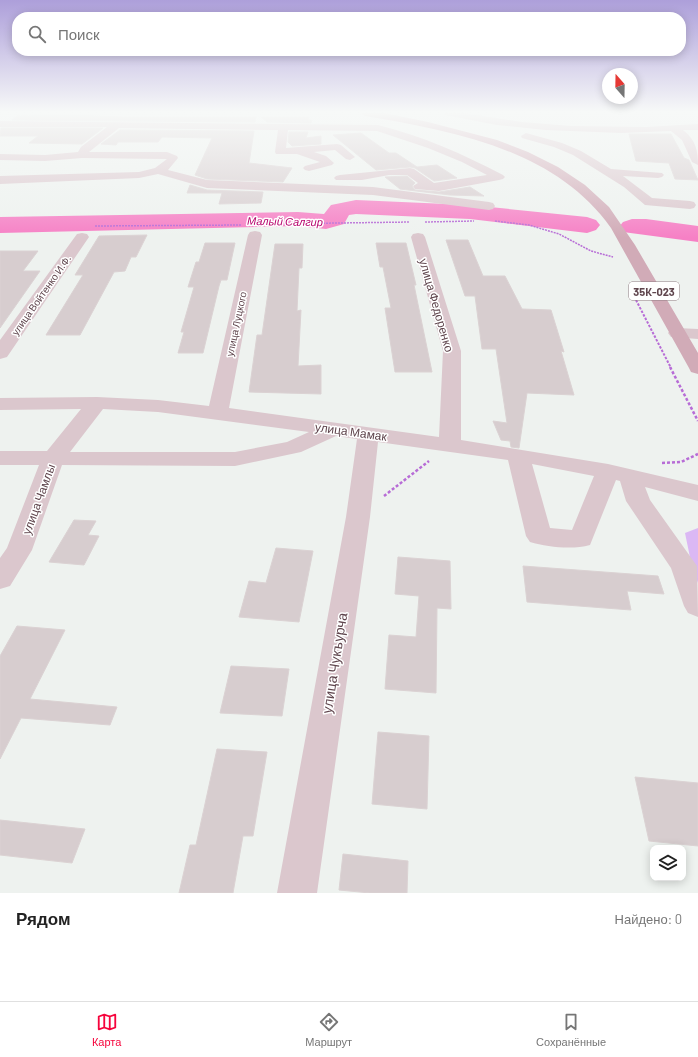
<!DOCTYPE html>
<html lang="ru">
<head>
<meta charset="utf-8">
<style>
	:root { --surface:#fff; --page:#f2f2f2; --text:#222; --muted:#767676; --line:#e0e0e0; --accent:#f6043c }
	body { margin:0; font-family:Barlow,sans-serif; background:var(--page); color:var(--text) }
	.controls { position:absolute; right:12px; bottom:12px; display:grid; overflow:hidden; border-radius:8px; box-shadow:0 2px 10px #0003 }
	.controls button { width:36px; height:36px; display:grid; place-items:center; padding:0; border:0; border-bottom:1px solid var(--line); background:var(--surface); color:var(--text); font:20px sans-serif }
	.compass { position:absolute; left:602px; top:68px; width:36px; height:36px; border-radius:50%; background:var(--surface); box-shadow:0 2px 10px #0003; rotate:340deg }
	.list { margin:0; padding:0; list-style:none }
	h2 { display:flex; justify-content:space-between; align-items:center; height:52px; margin:0; padding:0 16px; font-size:17px }
	h2 small { font-size:13px; font-weight:400; color:var(--muted) }
	.icon { flex:none; width:22px; height:22px; fill:none; stroke:currentColor; stroke-width:2; stroke-linecap:round; stroke-linejoin:round }
	.map { position:relative; flex:none; width:698px; height:893px; overflow:hidden }
	.search { position:absolute; background:var(--surface); box-shadow:0 2px 10px #0003; left:12px; right:12px; top:12px; height:44px; display:flex; align-items:center; gap:10px; box-sizing:border-box; padding:0 14px; border-radius:16px; color:var(--muted); font-size:15px }
	.sheet { height:108px; background:var(--surface) }
	nav { display:flex; justify-content:space-around; align-items:center; box-sizing:border-box; height:56px; border-top:1px solid var(--line); background:var(--surface); font-size:11px; color:var(--muted) }
	nav a { display:grid; justify-items:center; gap:2px }
	nav .on { color:var(--accent) }
	.map>svg:first-child { display:block }
	.green { fill:#dbb8f4 }
	.lines { fill:none; stroke-linecap:round; stroke-linejoin:round }
	.river { fill:#f680c5; fill-rule:evenodd }
	.building { fill:#d7cdcf; stroke:#dbd2d3 }
	.path-far2 { stroke:#b76cd6; stroke-width:1.5; stroke-dasharray:2 1; stroke-linecap:butt }
	.path-far1 { stroke:#b76cd6; stroke-width:2; stroke-dasharray:2.5 1.5; stroke-linecap:butt }
	.path { stroke:#b76cd6; stroke-width:2.5; stroke-dasharray:3 2; stroke-linecap:butt }
	.minor { fill:#dbc7cd; fill-rule:evenodd }
	.major { fill:#d1abb7; fill-rule:evenodd }
	.labels { text-anchor:middle; dominant-baseline:central; stroke-width:3; stroke-linejoin:round; paint-order:stroke }
	.far-street-label { font-size:10px; fill:#5f454d; stroke:#fff }
	.far-water-label { font-size:11px; font-style:italic; fill:#b6006b; stroke:#fff }
	.shield { fill:#fff; stroke:#8f7d82; stroke-width:1 }
	.shield-label { font-size:11px; font-weight:bold; fill:#5f454d }
	.street-label { font-size:12px; fill:#5f454d; stroke:#fff }
	.near-street-label { font-size:14px; fill:#5f454d; stroke:#fff }
</style>
</head>
<body>
<div class="map">
<svg width="698" height="893" viewBox="0 0 698 893">
	<rect width="100%" height="100%" fill="#eef2ef"/>
	<path class="green" d="M698 528V583L692 567 685 533Z"/>
	<g class="lines">
		<path class="river" d="M356 200 470 205 587 217 596 220 600 225 596 230 587 233 470 219 356 214 349 215 344 224 326 229 298 226 0 233V217L298 212 324 214 331 205Z
			M632 219H646L698 226V242L623 232 619 227 623 222Z"/>
	</g>
	<path class="building" d="M34 114 93 115 92 116 124 117H256L255 122 12 120 17 116H31Z
		M261 117H309L308 120H312L311 123 267 122Z
		M103 128 82 144 29 143 38 136H0L1 128Z
		M120 130 254 131 249 163 292 168 283 182 207 179 195 175 212 138 162 137 158 142H118L116 145 101 144Z
		M289 132H308L306 138 321 136V144L292 146 288 142Z
		M361 133 389 153H396L417 167 437 165 457 178 434 181 415 168 410 167 376 170 333 135Z
		M629 134H671L684 158 689 160 698 180 675 179 669 163 636 161Z
		M407 176 415 183 412 186 415 190 439 192 470 187 484 196 450 195 400 189 385 177Z
		M190 185 207 190 263 192 261 203 219 204 222 193H187Z
		M147 235 136 257H131L125 271 114 272 80 335H46L83 275H75L99 236Z
		M446 240H468L483 276H505L522 309 551 310 564 352 561 351 574 395 527 393 519 448 511 447 510 441 501 440 493 421 507 423 496 349H482L475 296H465Z
		M205 243H235L227 280H221L219 286 203 353H178L184 332H181L194 287H188L196 262H199Z
		M376 243H406L416 285H414L432 372H395L385 308H391L383 267H380Z
		M275 244H303L302 268H299L297 311 301 310 298 366 321 365V394L249 392 257 335H262Z
		M0 251H38L23 271H40L0 328Z
		M74 520 96 521 88 535 99 536 84 565 49 562Z
		M276 548 313 551 299 622 239 617 249 581 266 583Z
		M398 557 450 561 451 609 437 608 436 693 385 689 389 635 416 637 419 596 395 594Z
		M523 566 658 576 664 594 627 591 631 610 527 602Z
		M17 626 65 630 30 699 117 707 110 725 21 718 0 759V656Z
		M231 666 289 669 282 716 220 713Z
		M378 732 429 736 427 809 372 804Z
		M217 749 267 752 253 836H243L233 893H179L190 845H196Z
		M635 777 698 783V846L649 841Z
		M0 820 85 829 72 863 0 855Z
		M343 854 408 861 407 893H370L339 890Z"/>
	<g class="lines">
		<path class="path-far2" d="M495 221 529 225 559 234 591 251 613 257
			M425 222 474 221
			M269 224 410 222
			M95 226 242 225"/>
		<path class="path-far1" d="M636 300 671 368"/>
		<path class="path" d="M670 367 698 421
			M662 463 681 462 698 454
			M384 496 429 461"/>
		<path class="minor" d="M444 113H464L522 122 571 126 646 127 698 124V130H683C696 140 698 151 698 165L692 162 682 140 671 131 621 133 546 130 497 125 445 115Z
			M0 121 378 125C422 136 463 154 503 175L505 177 503 179 499 180 439 191 415 189 413 186 418 183 407 175H389L362 180H336L334 178 336 176 340 175 410 168 414 169 434 183 487 175 462 162 428 148 377 131 288 130 286 148 337 144 341 145 355 157 350 160 346 159 335 150 314 152 326 156 334 163 332 165 309 171 305 170 303 168 305 166 320 162 297 154H276L275 152 278 130 119 128 89 152H167L177 156 178 158 168 170 207 180 373 187 489 202 493 203 495 206 493 209 489 210 373 195 207 188 158 174 139 178 0 184V176L139 172 155 168 167 159 82 158 45 161 0 160V154L45 155 78 152 81 147 107 127H0Z
			M526 133 562 143 581 151 611 169 662 173 664 175 662 177 658 178 623 176 652 198 690 201 694 202 696 205 694 208 690 209 645 205 624 187 573 155 554 147 522 138 521 136Z
			M255 231 260 232 262 235 229 408 439 437 443 351 411 237 413 234 418 233 423 234 425 237 461 351V440L608 464 698 485V501L645 487 650 500 697 566 698 617 688 613 684 606 671 568 626 501 620 481 616 480 590 545C572 550 548 547 530 542L526 536 508 460 378 442 370 517 317 893H277L346 517 357 439 336 436 301 452 235 466 62 465 32 550 10 586 0 589V558L7 548 39 465H0V451H47L81 409 0 410V398L97 397 158 400 209 406 248 235 250 232ZM103 409 158 412 309 432 287 442 235 452H70ZM532 464 594 476 572 530 550 528Z
			M82 233 87 234 89 237 7 357 0 359V340L77 234Z
			M677 328 698 329V339L671 337 668 333 671 329Z"/>
		<path class="major" d="M361 113H384L428 122 497 140 528 152 558 167 585 185 609 207 635 245 698 353V374L691 372 689 368 611 228C555 149 453 131 365 116Z"/>
	</g>
	<linearGradient id="sky" x2="0" y2="1"><stop stop-color="#ad9fda"/><stop offset="0.47" stop-color="#f7f9f8"/><stop offset="1" stop-color="#f7f9f8" stop-opacity="0"/></linearGradient>
	<rect width="698" height="238" fill="url(#sky)"/>
	<g class="labels">
		<g class="far-street-label">
			<text transform="translate(41 295) rotate(-55)">улица Войтенко И.Ф.</text>
			<text transform="translate(236 324) rotate(-78)">улица Луцкого</text>
		</g>
		<g class="far-water-label">
			<text transform="translate(285 221) rotate(1)">Малый Салгир</text>
		</g>
		<rect class="shield" x="629" y="282" width="50" height="18" rx="3"/>
		<g class="shield-label">
			<text x="654" y="291">35К-023</text>
		</g>
		<g class="street-label">
			<text transform="translate(437 305) rotate(74)">улица Федоренко</text>
			<text transform="translate(351 431) rotate(8)">улица Мамак</text>
			<text transform="translate(38 499) rotate(-70)">улица Чамлы</text>
		</g>
		<g class="near-street-label">
			<text transform="translate(334 663) rotate(-81)">улица Чукъурча</text>
		</g>
	</g>
</svg>
<div class="controls">
<button><svg class="icon" aria-label="layers" viewBox="0 0 24 24"><path d="M12 4l9 5-9 5-9-5zM3 14l9 5 9-5"/></svg></button>
</div>
<svg class="compass" viewBox="-18 -18 36 36"><path d="M0-13l5 13h-10z" fill="#e53935"/><path d="M0 13l5-13h-10z" fill="#767676"/></svg>
<div class="search"><svg class="icon" aria-label="search" viewBox="0 0 24 24"><circle cx="10" cy="10" r="6"/><path d="M15 15l6 6"/></svg>Поиск</div>
</div>
<section class="sheet">
<h2>Рядом<small>Найдено: 0</small></h2>
<ul class="list">
</ul>
</section>
<nav>
<a class="on"><svg class="icon" aria-label="map" viewBox="0 0 24 24"><path d="M3 6l6-2 6 2 6-2v14l-6 2-6-2-6 2zM9 4v14M15 6v14"/></svg>Карта</a>
<a><svg class="icon" aria-label="directions" viewBox="0 0 24 24"><path d="M12 3l9 9-9 9-9-9zM9 14v-3h6M13 9l2 2-2 2"/></svg>Маршрут</a>
<a><svg class="icon" aria-label="saved" viewBox="0 0 24 24"><path d="M7 4h10v16l-5-4-5 4z"/></svg>Сохранённые</a>
</nav>
</body>
</html>
